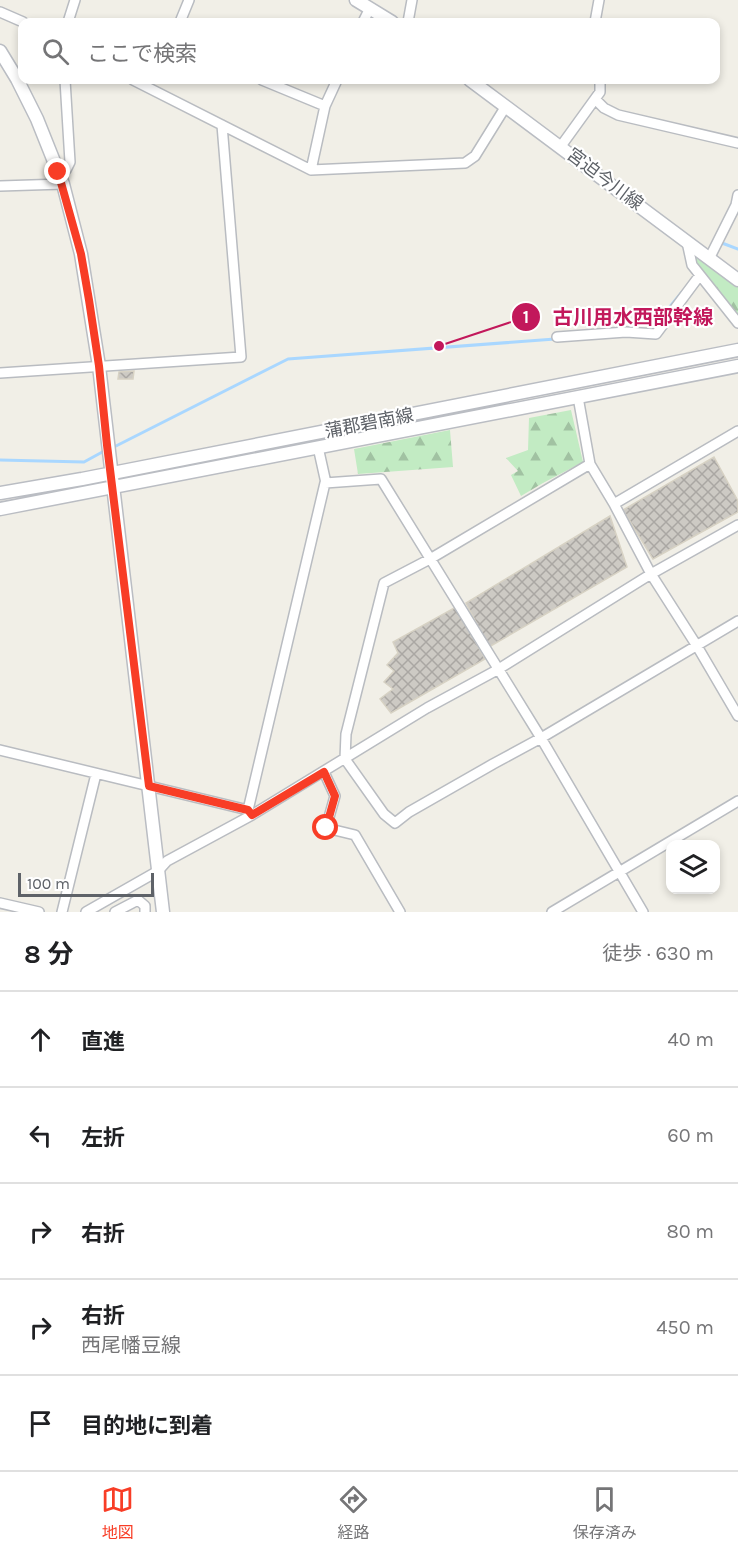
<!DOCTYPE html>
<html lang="ja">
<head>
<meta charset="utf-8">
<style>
	:root { --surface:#fff; --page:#f6f6f6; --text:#202124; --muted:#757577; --line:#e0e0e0; --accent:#f83d26 }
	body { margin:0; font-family:Karla,"Noto Sans JP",sans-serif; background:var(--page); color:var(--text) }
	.controls { position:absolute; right:18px; bottom:18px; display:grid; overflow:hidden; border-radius:12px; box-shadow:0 3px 9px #0003 }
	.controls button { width:54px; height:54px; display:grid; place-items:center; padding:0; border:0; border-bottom:2px solid var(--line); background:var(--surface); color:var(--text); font:30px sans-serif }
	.scale { position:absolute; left:18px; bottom:15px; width:136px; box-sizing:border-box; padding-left:6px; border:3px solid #5e6268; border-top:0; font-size:16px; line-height:21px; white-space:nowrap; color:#5e6268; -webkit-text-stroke:4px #fff; paint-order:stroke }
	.stop { position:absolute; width:18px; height:18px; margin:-14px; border:4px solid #f83d26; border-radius:50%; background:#fff }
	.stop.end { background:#f83d26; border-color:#fff; box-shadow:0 2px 6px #0008 }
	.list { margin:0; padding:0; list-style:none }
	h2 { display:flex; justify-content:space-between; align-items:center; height:78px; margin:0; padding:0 24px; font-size:26px }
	h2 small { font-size:20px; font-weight:400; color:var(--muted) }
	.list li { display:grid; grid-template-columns:39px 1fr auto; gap:18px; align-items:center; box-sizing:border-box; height:96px; padding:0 24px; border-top:2px solid var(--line) }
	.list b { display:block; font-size:22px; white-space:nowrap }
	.list p { margin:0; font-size:20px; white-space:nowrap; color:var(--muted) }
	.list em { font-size:20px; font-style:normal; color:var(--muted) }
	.icon { flex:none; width:33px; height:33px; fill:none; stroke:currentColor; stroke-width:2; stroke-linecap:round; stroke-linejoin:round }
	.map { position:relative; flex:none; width:738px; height:912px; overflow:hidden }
	.search { position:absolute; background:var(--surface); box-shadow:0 3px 9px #0003; left:18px; right:18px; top:18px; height:66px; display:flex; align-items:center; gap:15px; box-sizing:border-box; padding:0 21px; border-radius:12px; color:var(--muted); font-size:22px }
	.sheet { height:558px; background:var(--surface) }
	nav { display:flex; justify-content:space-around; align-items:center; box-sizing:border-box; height:84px; border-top:2px solid var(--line); background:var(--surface); font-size:16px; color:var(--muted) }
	nav a { display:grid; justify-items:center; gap:3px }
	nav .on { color:var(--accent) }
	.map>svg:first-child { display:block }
	.forest { fill:url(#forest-firs) }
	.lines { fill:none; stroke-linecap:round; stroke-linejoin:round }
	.stream { stroke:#a9d7ff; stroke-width:3 }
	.building { fill:url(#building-cross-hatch); stroke:#d7d2c4; stroke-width:1.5 }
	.street-casing { stroke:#b9bcc1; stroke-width:12 }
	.secondary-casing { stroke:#babdc3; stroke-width:15 }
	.street { stroke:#fff; stroke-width:9 }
	.secondary { stroke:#fff; stroke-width:12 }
	.route { stroke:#f83d26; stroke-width:8 }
	.labels { text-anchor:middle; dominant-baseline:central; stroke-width:4.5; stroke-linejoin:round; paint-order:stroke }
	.street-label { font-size:18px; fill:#5e6268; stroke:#fff }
	.leader { fill:none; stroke:#c2185b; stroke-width:2 }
	.callout-dot { fill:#c2185b; stroke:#fff; stroke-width:2 }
	.mark-label { font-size:18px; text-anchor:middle; font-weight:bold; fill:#fff }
	.callout-label { font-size:20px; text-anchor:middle; font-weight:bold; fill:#c2185b; stroke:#fff; stroke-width:4.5; stroke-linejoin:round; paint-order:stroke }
</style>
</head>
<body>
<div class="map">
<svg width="738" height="912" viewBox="0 0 738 912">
	<defs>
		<pattern id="forest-firs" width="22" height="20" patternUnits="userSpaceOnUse" patternTransform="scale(1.5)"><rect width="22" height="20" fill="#c2ebc3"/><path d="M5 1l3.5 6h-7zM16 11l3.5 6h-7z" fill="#a1c2a2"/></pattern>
		<pattern id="building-cross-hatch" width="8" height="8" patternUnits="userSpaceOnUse" patternTransform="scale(1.5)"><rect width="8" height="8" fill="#cdcac4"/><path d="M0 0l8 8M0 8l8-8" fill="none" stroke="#aaa7a3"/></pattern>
	</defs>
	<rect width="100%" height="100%" fill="#f1efe7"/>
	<path class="forest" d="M695 255 738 287V317L692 259Z
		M571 410 583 462 543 483 521 496 511 475 518 471 506 458 528 450 529 418Z
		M450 430 453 467 358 474 354 449Z"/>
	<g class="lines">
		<path class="stream" d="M719 248 722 243 738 249
			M650 331 682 292
			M112 448 288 359 555 339
			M0 460 84 462 106 450"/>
	</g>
	<path class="building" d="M134 371 133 379H118L119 372Z
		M714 457 738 501V512L653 559 623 510Z
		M610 516 627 567 489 647 466 603Z
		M456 607 485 659 391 713 380 699 393 689 384 682 394 671 387 665 398 653 393 642Z"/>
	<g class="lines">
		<defs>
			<path id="street" d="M0 12 23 22
				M68 22 75 0
				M180 22 189 0
				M363 22 370 8
				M408 22 412 0
				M595 22 599 0
				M133 80 311 170 465 163 475 156 506 106
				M262 80 325 106
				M595 99 604 108 618 115 738 143
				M561 146 600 92V80
				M311 170 325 106 337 80
				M58 172 66 170 70 162 65 80
				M0 186 63 184
				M687 242 692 265 738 323
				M709 259 736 205 738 195
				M557 337 626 332 656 334 700 275
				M0 373 241 357 222 125
				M578 397 590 464 614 504 651 574 697 646 738 716
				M318 447 326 483
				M590 464 430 559 384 583 346 734 345 759 384 814 395 823 409 812 493 764 541 738 738 621
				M614 504 738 431
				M0 750 248 810 250 813
				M324 772 335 796 326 828 355 835 400 912
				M248 810 325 483 381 479 541 738 643 912
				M0 903 39 912
				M62 912 96 774
				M86 912 158 871 167 861 252 815 427 708 497 670 651 574 738 525
				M115 912 138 900 145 906V912
				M552 912 738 801"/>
			<path id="secondary" d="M356 0 392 22
				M0 51 17 79 37 119 63 184 81 254 99 366 163 912
				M470 80 738 280
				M0 493 82 479 738 350
				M0 509 738 366"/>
		</defs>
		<use href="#street" class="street-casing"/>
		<use href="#secondary" class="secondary-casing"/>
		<use href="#street" class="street"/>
		<use href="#secondary" class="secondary"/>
	</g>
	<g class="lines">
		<path class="route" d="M58 172 81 254 89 300 99 366 107 445 149 786 248 810 252 815 324 772 335 796 326 828"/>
	</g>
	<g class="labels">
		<g class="street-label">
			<text transform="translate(605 179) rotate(37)">宮迫今川線</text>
			<text transform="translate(369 423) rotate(-11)">蒲郡碧南線</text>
		</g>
	</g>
	<path class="leader" d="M439 346L526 317"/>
	<g class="callout-dot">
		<circle cx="439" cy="346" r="6"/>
		<circle cx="526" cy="317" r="15"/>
	</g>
	<g class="mark-label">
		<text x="526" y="323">1</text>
	</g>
	<g class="callout-label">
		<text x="633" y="324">古川用水西部幹線</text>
	</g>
</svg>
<div class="controls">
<button><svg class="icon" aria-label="layers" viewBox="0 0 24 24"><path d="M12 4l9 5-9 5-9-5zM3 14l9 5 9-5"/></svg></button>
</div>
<div class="scale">100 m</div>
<div class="stop" style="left:326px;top:828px"></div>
<div class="stop end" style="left:58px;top:172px"></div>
<div class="search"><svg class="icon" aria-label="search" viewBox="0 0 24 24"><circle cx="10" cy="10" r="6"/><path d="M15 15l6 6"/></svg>ここで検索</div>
</div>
<section class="sheet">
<h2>8 分<small>徒歩 · 630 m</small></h2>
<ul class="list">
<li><svg class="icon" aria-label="ahead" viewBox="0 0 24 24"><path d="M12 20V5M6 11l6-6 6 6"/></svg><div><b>直進</b></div><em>40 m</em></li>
<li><svg class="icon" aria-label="left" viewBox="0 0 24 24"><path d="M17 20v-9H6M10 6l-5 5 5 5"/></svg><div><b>左折</b></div><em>60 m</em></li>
<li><svg class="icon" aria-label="right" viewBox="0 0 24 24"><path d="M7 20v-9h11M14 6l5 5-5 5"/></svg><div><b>右折</b></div><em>80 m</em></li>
<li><svg class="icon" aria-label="right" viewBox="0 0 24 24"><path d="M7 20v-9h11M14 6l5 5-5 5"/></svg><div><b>右折</b><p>西尾幡豆線</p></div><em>450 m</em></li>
<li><svg class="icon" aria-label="arrive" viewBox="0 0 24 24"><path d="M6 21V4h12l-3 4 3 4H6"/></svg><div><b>目的地に到着</b></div></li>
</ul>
</section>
<nav>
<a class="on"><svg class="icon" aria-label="map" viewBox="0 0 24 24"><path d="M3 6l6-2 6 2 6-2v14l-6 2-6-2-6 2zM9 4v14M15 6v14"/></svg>地図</a>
<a><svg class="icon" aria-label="directions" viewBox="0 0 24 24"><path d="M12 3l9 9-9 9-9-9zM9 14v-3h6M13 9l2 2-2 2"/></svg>経路</a>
<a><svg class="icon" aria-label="saved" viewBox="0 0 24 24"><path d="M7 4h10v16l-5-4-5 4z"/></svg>保存済み</a>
</nav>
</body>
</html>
